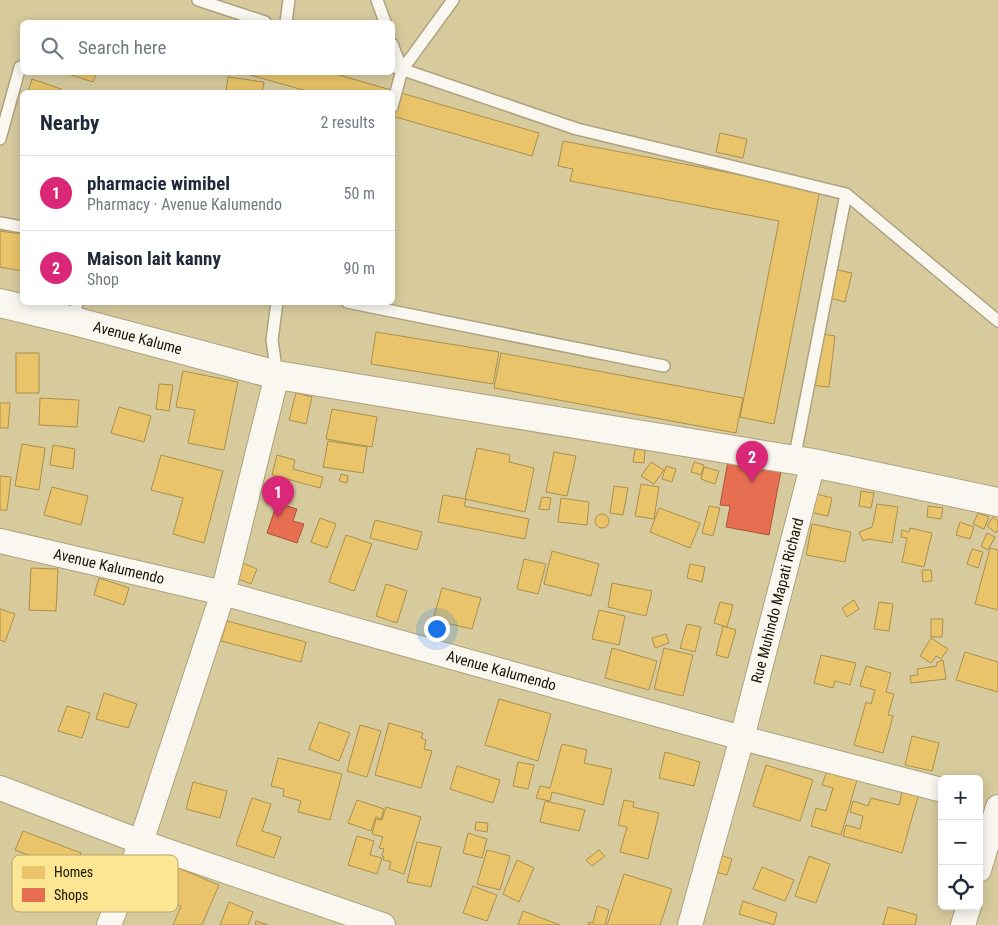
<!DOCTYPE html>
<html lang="en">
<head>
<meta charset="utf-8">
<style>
	:root { --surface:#fff; --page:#f2f2f3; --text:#1f2937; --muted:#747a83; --line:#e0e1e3; --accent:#db2777 }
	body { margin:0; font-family:"Roboto Condensed",sans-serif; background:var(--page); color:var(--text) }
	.controls { position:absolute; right:15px; bottom:15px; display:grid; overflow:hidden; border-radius:8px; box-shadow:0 2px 12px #0003 }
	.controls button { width:45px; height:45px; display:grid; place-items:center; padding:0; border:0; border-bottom:1px solid var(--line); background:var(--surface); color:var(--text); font:25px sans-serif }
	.you { position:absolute; left:436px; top:628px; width:18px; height:18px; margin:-12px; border:4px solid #fff; border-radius:50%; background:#1a73e8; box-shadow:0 0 0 8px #1a73e833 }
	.badge { display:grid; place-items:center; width:32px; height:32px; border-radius:50%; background:var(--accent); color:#fff; font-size:16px; font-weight:700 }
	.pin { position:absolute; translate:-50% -41px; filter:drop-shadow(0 1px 2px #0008) }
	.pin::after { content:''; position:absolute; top:26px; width:18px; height:15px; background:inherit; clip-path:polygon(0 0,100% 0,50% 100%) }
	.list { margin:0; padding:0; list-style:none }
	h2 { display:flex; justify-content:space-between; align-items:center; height:65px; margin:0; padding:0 20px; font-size:21px }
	h2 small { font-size:16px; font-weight:400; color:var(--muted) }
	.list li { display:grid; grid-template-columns:32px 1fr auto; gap:15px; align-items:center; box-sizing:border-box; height:75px; padding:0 20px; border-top:1px solid var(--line) }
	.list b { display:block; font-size:19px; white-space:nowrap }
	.list p { margin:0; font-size:16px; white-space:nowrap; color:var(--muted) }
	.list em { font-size:16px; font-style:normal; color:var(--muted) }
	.icon { flex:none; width:28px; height:28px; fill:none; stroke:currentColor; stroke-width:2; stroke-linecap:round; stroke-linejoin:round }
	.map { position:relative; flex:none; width:998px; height:925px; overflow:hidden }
	.search { position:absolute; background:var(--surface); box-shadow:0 2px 12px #0003; left:20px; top:20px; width:375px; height:55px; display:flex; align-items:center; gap:12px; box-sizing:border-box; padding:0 18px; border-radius:8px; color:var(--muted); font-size:19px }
	.panel { position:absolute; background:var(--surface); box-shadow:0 2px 12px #0003; left:20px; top:90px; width:375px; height:215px; border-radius:8px }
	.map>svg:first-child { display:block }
	.homes { fill:#e9c46a; stroke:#ab8f4a }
	.shops { fill:#e76f51; stroke:#aa5439 }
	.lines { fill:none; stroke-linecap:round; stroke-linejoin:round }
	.lane-casing { stroke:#aca27e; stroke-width:14 }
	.street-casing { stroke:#aca27e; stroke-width:26 }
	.secondary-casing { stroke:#aca27e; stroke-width:30 }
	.lane { stroke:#f9f7f0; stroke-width:11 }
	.street { stroke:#f9f7f0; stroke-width:24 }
	.secondary { stroke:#f9f7f0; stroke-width:28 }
	.labels { text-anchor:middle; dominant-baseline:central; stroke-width:5; stroke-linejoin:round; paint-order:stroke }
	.street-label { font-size:15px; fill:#1a1400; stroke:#fce693 }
	.key { fill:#fce693; stroke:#b8a767; stroke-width:1 }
	.key-label { font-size:14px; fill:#1a1400 }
</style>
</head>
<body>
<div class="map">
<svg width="998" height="925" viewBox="0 0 998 925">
	<rect width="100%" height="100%" fill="#d7cb9e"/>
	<path class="homes" d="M62 72H97L93 82Z
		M240 72H329L539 133 532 156 392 116V92H310Z
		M228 77 264 82 262 92H226Z
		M32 79 61 89 60 92H28Z
		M720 133 747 139 743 158 716 152Z
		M563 141 820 190 774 424 740 417 779 221 570 181 573 169 558 166Z
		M0 231 22 234V271L0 267Z
		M833 269 852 273 845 302 826 297Z
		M376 332 499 352 493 384 371 364Z
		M816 333 835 336 829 387 810 385Z
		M16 353H39V393H16Z
		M501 353 743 398 736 433 494 388Z
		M183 371 238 382 224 450 188 443 195 410 176 407Z
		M159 384 173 385 169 411 156 409Z
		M296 393 312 397 306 424 289 420Z
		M40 398 79 400 77 427 39 425Z
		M0 403H10L8 428H0Z
		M119 407 151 416 144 442 111 433Z
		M332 409 377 417 372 447 326 439Z
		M328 441 367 447 363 473 323 467Z
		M22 444 45 448 39 490 15 486Z
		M53 445 75 449 73 469 50 465Z
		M477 448 510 455 509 462 534 468 525 512 465 499Z
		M635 449 645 450 644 463 633 462Z
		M554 452 576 456 567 496 546 492Z
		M161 455 223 471 204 543 173 534 183 498 151 490Z
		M277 455 295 460 293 469 323 477 320 488 272 475Z
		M651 462 664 470 654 484 641 476Z
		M694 462 704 465 701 475 691 472Z
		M666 466 676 469 672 482 662 479Z
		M704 467 719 471 715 484 701 479Z
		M341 474 348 476 347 483 339 481Z
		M0 476 11 477 7 510H0Z
		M641 484 659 487 654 519 635 516Z
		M614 486 628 488 623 515 610 513Z
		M52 487 88 496 81 525 44 515Z
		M861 491 874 493 871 508 859 506Z
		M813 493 832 498 828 516 809 512Z
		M443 495 466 499 464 506 529 519 525 539 438 522Z
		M542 497 551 498 549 510 539 509Z
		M561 498 589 502 587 525 558 522Z
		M877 504 898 507 892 543 869 539 863 541 859 532 872 527Z
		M709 506 720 508 713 536 702 533Z
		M928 506 943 508 941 519 927 517Z
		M659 508 700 523 690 548 650 532Z
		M978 513 989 517 984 529 973 524Z
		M595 521a7 7 0 1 1 14 0a7 7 0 1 1-14 0Z
		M993 517 998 521V530L996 533 987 526Z
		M320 518 336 524 327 548 311 542Z
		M375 520 422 532 417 550 370 538Z
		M960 522 974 527 970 539 956 535Z
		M812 524 851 532 845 562 806 555Z
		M910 528 932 533 924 567 902 562 907 538 901 537 902 530 909 532Z
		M987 533 995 537 988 550 981 546Z
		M346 535 372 544 354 591 329 582Z
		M990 548 998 550V610L975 604Z
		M972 549 983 552 978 568 967 564Z
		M552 551 599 564 591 596 544 584Z
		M524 559 546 564 538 594 517 589Z
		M243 563 257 569 251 584 236 578Z
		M690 564 705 567 702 582 687 578Z
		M31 568 58 569 56 611 29 610Z
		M922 570H931L932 581 923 582Z
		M99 578 129 588 124 605 94 595Z
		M612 583 652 591 646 616 608 607Z
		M386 584 407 591 397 623 376 616Z
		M442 588 481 598 472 629 433 620Z
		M854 600 859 609 847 617 842 608Z
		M720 602 733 605 727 627 714 623Z
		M879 602 893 604 889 631 874 629Z
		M0 609 15 614 5 642 0 640Z
		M599 610 625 616 619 645 592 639Z
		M931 619H943L942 637H931Z
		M227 621 306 642 301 662 221 641Z
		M687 624 701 627 695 652 680 648Z
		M723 626 736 630 728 658 716 655Z
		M666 634 669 643 655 648 652 638Z
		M931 638 948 649 941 659 936 656 931 663 920 656Z
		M612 648 657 661 649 690 605 678Z
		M664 648 693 655 683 696 654 689Z
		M965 652 998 662V692L956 680Z
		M821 655 856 663 850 685 835 681 833 688 814 683Z
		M943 660 946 679 911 683 910 676 918 675 917 669 937 666V662Z
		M866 666 891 673 886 692 894 694 888 715 893 716 883 753 854 745 866 702 871 704 875 690 860 686Z
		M104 693 137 704 128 728 96 719Z
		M499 699 551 714 538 761 485 745Z
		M67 706 90 713 82 738 58 731Z
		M319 722 350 733 339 761 309 749Z
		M389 723 423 733 421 738 426 740 424 749 432 751 421 788 375 775Z
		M360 725 381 731 367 777 347 771Z
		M912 736 939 743 932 771 905 765Z
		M562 744 587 750 584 763 612 769 603 805 552 792 550 801 536 798 540 786 550 788Z
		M665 752 700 762 694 786 659 778Z
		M278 758 342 774 330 820 298 812 301 801 283 796 284 789 271 786Z
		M518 762 534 765 528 789 513 786Z
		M766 765 813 780 800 821 753 806Z
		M457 766 500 780 493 803 450 789Z
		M827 771 857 780 841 835 811 826 816 808 826 811 833 788 822 785Z
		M193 782 227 791 220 818 186 809Z
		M903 789 919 793 902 853 843 836 846 825 860 829 863 816 850 812 853 801 868 806 871 798 899 805Z
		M252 798 271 804 262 831 281 837 274 858 236 845Z
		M357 800 384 809 381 819 376 817 371 831 348 823Z
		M624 800 634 802 633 807 659 813 648 859 620 852 627 827 618 825Z
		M545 801 585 810 579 831 540 822Z
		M386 807 421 817 404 874 389 869 391 862 383 860 384 857 382 856 384 849 379 848 383 837 372 834 376 819 382 820Z
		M476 822 488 823 487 832 475 830Z
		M23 831 81 853 60 907 27 894 41 860 15 850Z
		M468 833 487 839 482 858 463 853Z
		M357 836 374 841 370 855 382 858 377 874 348 865Z
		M417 842 441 847 431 887 407 882Z
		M942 849V864L938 862Z
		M487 850 510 856 500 890 477 884Z
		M599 850 605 856 592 866 586 860Z
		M720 855 732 859 727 875 715 872Z
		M809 856 830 864 816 903 795 896Z
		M159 860 219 885 202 925H173L181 906 146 891Z
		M517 860 534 868 519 902 503 894Z
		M762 867 794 880 785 901 753 889Z
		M624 874 672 889 660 925H607Z
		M473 886 497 895 487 921 463 913Z
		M743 901 777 913 774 925 739 914Z
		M229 902 253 912 248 925H220Z
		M597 906 609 910 605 925H588L589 922 593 923Z
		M888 907 917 915 915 925H883Z
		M523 911 560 925H518Z
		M256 921 268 925H255Z"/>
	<path class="shops" d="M728 461 781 471 769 535 726 527 730 506 720 505Z
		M277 503 297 509 293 521 304 524 297 543 267 533Z"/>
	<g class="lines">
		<defs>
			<path id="lane" d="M198 0 265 22
				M377 0 385 22
				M286 22 289 0
				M392 44 402 70
				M392 66 577 129 846 194 794 460
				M392 107 402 70 453 0
				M0 139 20 67
				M846 194 998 321
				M0 223 22 227
				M277 302 272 340 277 375
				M347 302 664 366
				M74 321 77 302"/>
			<g id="street">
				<path id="s1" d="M0 541 223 593 742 738 942 790"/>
				<path d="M0 788 141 842 383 925"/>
				<path d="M979 870 998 807"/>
				<path d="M109 925 141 842 223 593 277 375"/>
				<path id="s2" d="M690 925 742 738 813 463"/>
				<path d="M963 925 969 906"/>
			</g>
			<g id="secondary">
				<path id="s3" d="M0 303 74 321 277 375 813 463 998 502"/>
			</g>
		</defs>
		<use href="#lane" class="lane-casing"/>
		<use href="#street" class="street-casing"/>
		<use href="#secondary" class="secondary-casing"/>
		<use href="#lane" class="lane"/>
		<use href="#street" class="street"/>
		<use href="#secondary" class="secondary"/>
	</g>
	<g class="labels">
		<g class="street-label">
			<text stroke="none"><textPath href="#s3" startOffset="142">Avenue Kalume</textPath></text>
			<text stroke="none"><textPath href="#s1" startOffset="112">Avenue Kalumendo</textPath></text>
			<text stroke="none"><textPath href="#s2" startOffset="336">Rue Muhindo Mapati Richard</textPath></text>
			<text stroke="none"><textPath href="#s1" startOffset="518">Avenue Kalumendo</textPath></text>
		</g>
	</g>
	<rect x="12" y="855" width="166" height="57" rx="8" class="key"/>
	<rect x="22" y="866" width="23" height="13" fill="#e9c46a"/>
	<rect x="22" y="888" width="23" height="14" fill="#e76f51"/>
	<g class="key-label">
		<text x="54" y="877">Homes</text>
		<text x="54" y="900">Shops</text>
	</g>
</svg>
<div class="controls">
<button>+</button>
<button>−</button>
<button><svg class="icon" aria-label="locate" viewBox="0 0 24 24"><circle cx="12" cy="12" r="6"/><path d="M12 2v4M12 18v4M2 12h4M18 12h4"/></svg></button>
</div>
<div class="you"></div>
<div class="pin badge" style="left:278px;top:517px">1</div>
<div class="pin badge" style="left:752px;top:482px">2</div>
<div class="search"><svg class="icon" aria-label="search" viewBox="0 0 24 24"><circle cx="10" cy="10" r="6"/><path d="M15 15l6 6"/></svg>Search here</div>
<section class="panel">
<h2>Nearby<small>2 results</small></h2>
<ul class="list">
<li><span class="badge">1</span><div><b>pharmacie wimibel</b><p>Pharmacy · Avenue Kalumendo</p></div><em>50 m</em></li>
<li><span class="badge">2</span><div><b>Maison lait kanny</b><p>Shop</p></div><em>90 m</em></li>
</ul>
</section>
</div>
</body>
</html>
